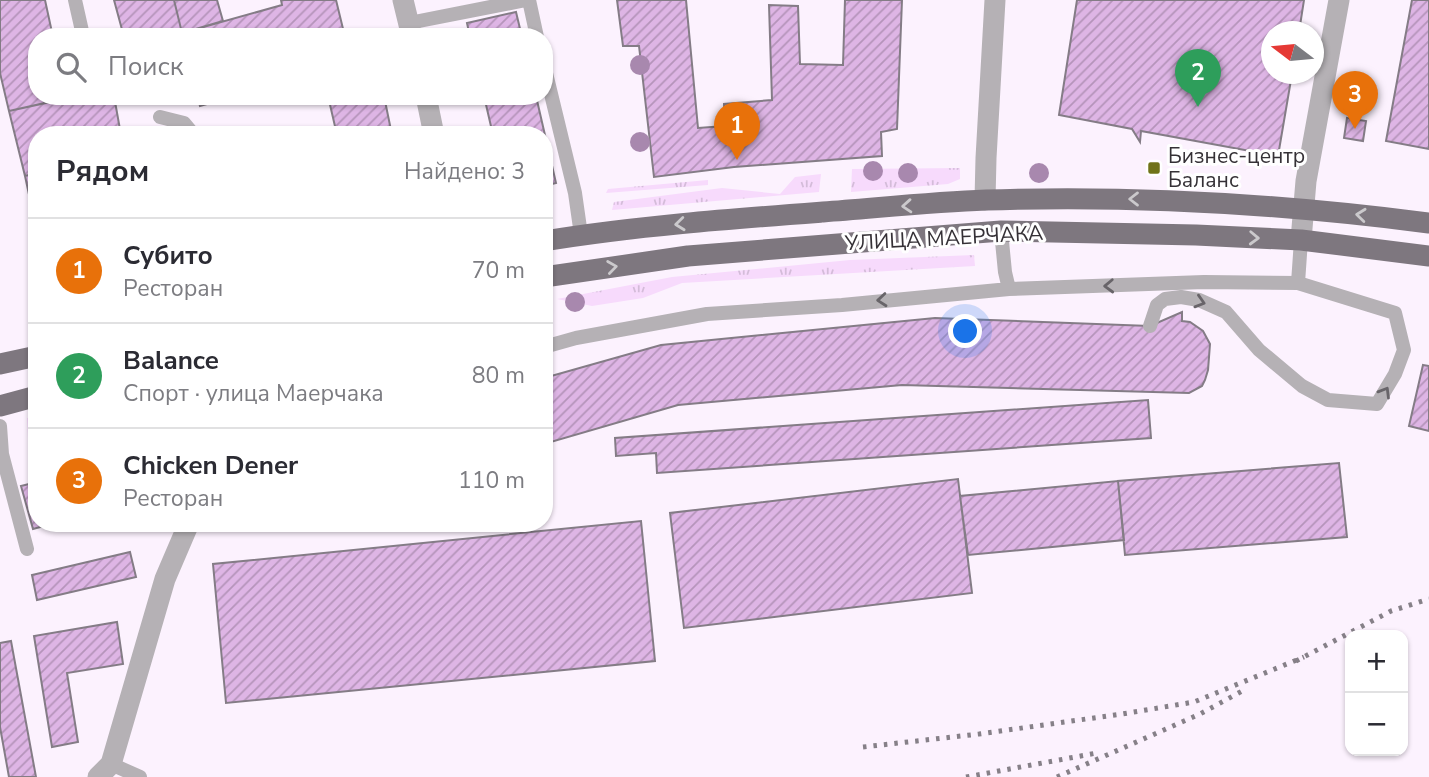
<!DOCTYPE html>
<html lang="ru">
<head>
<meta charset="utf-8">
<style>
	:root { --surface:#fff; --page:#f7f7f7; --text:#2b2b33; --muted:#7c7c81; --line:#e1e1e2; --accent:#ea580c }
	body { margin:0; font-family:"Nunito Sans",sans-serif; background:var(--page); color:var(--text) }
	.controls { position:absolute; right:21px; bottom:21px; display:grid; overflow:hidden; border-radius:14px; box-shadow:0 2px 5px #0004 }
	.controls button { width:63px; height:63px; display:grid; place-items:center; padding:0; border:0; border-bottom:2px solid var(--line); background:var(--surface); color:var(--text); font:35px sans-serif }
	.compass { position:absolute; left:1261px; top:21px; width:63px; height:63px; border-radius:50%; background:var(--surface); box-shadow:0 2px 5px #0004; rotate:286deg }
	.you { position:absolute; left:966px; top:332px; width:24px; height:24px; margin:-18px; border:5px solid #fff; border-radius:50%; background:#1a73e8; box-shadow:0 0 0 10px #1a73e833 }
	.badge { display:grid; place-items:center; width:46px; height:46px; border-radius:50%; background:var(--accent); color:#fff; font-size:23px; font-weight:700 }
	.pin { position:absolute; translate:-50% -58px; filter:drop-shadow(0 2px 4px #0008) }
	.pin::after { content:''; position:absolute; top:37px; width:24px; height:21px; background:inherit; clip-path:polygon(0 0,100% 0,50% 100%) }
	.list { margin:0; padding:0; list-style:none }
	h2 { display:flex; justify-content:space-between; align-items:center; height:91px; margin:0; padding:0 28px; font-size:30px }
	h2 small { font-size:23px; font-weight:400; color:var(--muted) }
	.list li { display:grid; grid-template-columns:46px 1fr auto; gap:21px; align-items:center; box-sizing:border-box; height:105px; padding:0 28px; border-top:2px solid var(--line) }
	.list b { display:block; font-size:26px; white-space:nowrap }
	.list p { margin:0; font-size:23px; white-space:nowrap; color:var(--muted) }
	.list em { font-size:23px; font-style:normal; color:var(--muted) }
	.icon { flex:none; width:38px; height:38px; fill:none; stroke:currentColor; stroke-width:2; stroke-linecap:round; stroke-linejoin:round }
	.map { position:relative; flex:none; width:1429px; height:777px; overflow:hidden }
	.search { position:absolute; background:var(--surface); box-shadow:0 2px 5px #0004; left:28px; top:28px; width:525px; height:77px; display:flex; align-items:center; gap:18px; box-sizing:border-box; padding:0 24px; border-radius:28px; color:var(--muted); font-size:26px }
	.panel { position:absolute; background:var(--surface); box-shadow:0 2px 5px #0004; left:28px; top:126px; width:525px; height:406px; border-radius:28px }
	.map>svg:first-child { display:block }
	.grass { fill:url(#grass-tufts) }
	.building { fill:url(#building-hatch); stroke:#847c86; stroke-width:2 }
	.lines { fill:none; stroke-linecap:round; stroke-linejoin:round }
	.lane { stroke:#b5b1b5; stroke-width:14 }
	.street { stroke:#b5b1b5; stroke-width:21 }
	.primary { stroke:#7e777f; stroke-width:21 }
	.rail { stroke:#868088; stroke-width:5; stroke-dasharray:3.5 7; stroke-linecap:butt }
	.tree { fill:#a888ae }
	.oneway { stroke:#cbc9cc }
	.oneway2 { stroke:#686469 }
	.poi-dot { fill:#707319; stroke:#fff; stroke-width:2.5 }
	.labels { text-anchor:middle; dominant-baseline:central; stroke-width:6; stroke-linejoin:round; paint-order:stroke }
	.poi-label { font-size:21px; fill:#353136; stroke:#fff; text-anchor:start }
	.street-label { font-size:21px; fill:#353136; stroke:#fff }
</style>
</head>
<body>
<div class="map">
<svg width="1429" height="777" viewBox="0 0 1429 777">
	<defs>
		<pattern id="grass-tufts" width="24" height="20" patternUnits="userSpaceOnUse" patternTransform="scale(1.75)"><rect width="24" height="20" fill="#f7dafc"/><path d="M3 7l-1-3M5 7V3M7 7l1-3M15 17l-1-3M17 17v-4M19 17l1-3" fill="none" stroke="#d4bcd9"/></pattern>
		<pattern id="building-hatch" width="6" height="6" patternUnits="userSpaceOnUse" patternTransform="scale(1.75)"><rect width="6" height="6" fill="#deb5e5"/><path d="M-1 1l2-2M0 6l6-6M5 7l2-2" fill="none" stroke="#b594ba"/></pattern>
	</defs>
	<rect width="100%" height="100%" fill="#fcf2fe"/>
	<path class="grass" d="M960 168V179L948 184 851 192 852 169Z
		M821 174 819 192 612 210 614 202 722 188 780 194 795 177Z
		M708 180V185L606 193 608 189Z
		M974 255 975 266 682 283 643 298 592 306 557 299 672 277 850 260Z
		M37 416V436L28 438 27 418Z"/>
	<path class="building" d="M0 0H45L53 37H37V96H66L67 98 9 111 0 73Z
		M114 0H174L182 33 169 37H124Z
		M174 0H217L223 21 182 33Z
		M281 0H336L345 37H183L182 33 282 5Z
		M617 0H686L698 128 725 126 724 104 772 100 769 5 798 6 800 64 843 65 845 0H902L897 129 881 132 882 156 734 167 654 177 639 46H623Z
		M1077 0H1304L1299 32H1272V74H1292L1278 156 1141 131 1140 142 1132 129 1059 115Z
		M1412 0H1429V149L1386 141Z
		M516 12 522 37H470L467 23Z
		M78 96H87L88 100 114 96 121 135H37V173L25 176 9 111Z
		M197 96H235L200 106Z
		M328 96H384L392 135H337Z
		M484 96H536L556 183 544 186V135H493Z
		M1347 118 1366 121 1363 141 1344 138Z
		M37 173V226L36 227 25 176Z
		M1182 312V321L1190 322 1203 331 1210 344 1208 370 1205 380 1202 386 1189 393 902 385 678 405 544 444V378L661 345 935 318 1150 326Z
		M1423 365 1429 366V431L1409 426Z
		M1148 400 1151 438 657 473 656 453 616 456 615 438Z
		M1339 463 1347 537 1125 555 1118 481Z
		M958 479 972 593 684 628 670 513Z
		M1118 481 1124 540 968 555 960 496Z
		M37 482V523H55L33 529 21 486Z
		M641 521 655 661 226 703 213 564Z
		M130 552 136 577 37 600 32 575Z
		M117 622 123 664 67 673 78 742 52 747 34 636Z
		M11 641 36 777H9L0 727V643Z"/>
	<g class="lines">
		<path class="lane" d="M75 0 82 31
			M529 0 537 37
			M409 23 526 0
			M544 65 575 193 581 235
			M160 117 184 123 194 135
			M1001 231 1005 272 1009 289
			M1298 283 1301 240
			M544 347 576 338 707 314 842 305 1009 289 1204 282 1298 283 1395 313 1404 350 1395 374 1377 404 1328 400 1302 386 1259 350 1226 312 1199 300 1181 297 1165 299 1157 305 1150 326
			M0 426 2 454 27 549
			M111 764 140 777"/>
		<path class="street" d="M403 0 412 37
			M426 96 434 135
			M985 200 986 158 995 0
			M1301 240 1306 181 1339 0
			M98 777 111 764 165 579 189 523"/>
		<path class="primary" d="M544 241C636 226 730 219 823 212 877 208 932 202 986 200 1134 195 1283 204 1429 223
			M544 277 688 256 1001 231 1196 235 1301 240 1429 256
			M0 364 37 356
			M0 406 37 396"/>
		<path class="rail" d="M1296 661 1391 611 1429 599
			M863 747 979 734 1122 714 1194 702 1304 657
			M966 777 1097 753
			M1057 777 1200 714 1244 690"/>
	</g>
	<g class="tree">
		<circle cx="640" cy="65" r="10"/>
		<circle cx="640" cy="142" r="10"/>
		<circle cx="873" cy="171" r="10"/>
		<circle cx="908" cy="173" r="10"/>
		<circle cx="1039" cy="173" r="10"/>
		<circle cx="575" cy="302" r="10"/>
	</g>
	<defs><path id="oneway-chevron" d="M-2-3.5L2.5 0L-2 3.5" fill="none" stroke-width="1.6" stroke-linecap="round" stroke-linejoin="round" transform="scale(1.75)"/></defs>
	<g class="oneway">
		<use href="#oneway-chevron" transform="translate(1134 199) rotate(180)"/>
		<use href="#oneway-chevron" transform="translate(907 206) rotate(176)"/>
		<use href="#oneway-chevron" transform="translate(1361 215) rotate(-174)"/>
		<use href="#oneway-chevron" transform="translate(680 224) rotate(174)"/>
		<use href="#oneway-chevron" transform="translate(1254 238) rotate(2)"/>
		<use href="#oneway-chevron" transform="translate(612 267) rotate(-8)"/>
	</g>
	<g class="oneway2">
		<use href="#oneway-chevron" transform="translate(1109 286) rotate(178)"/>
		<use href="#oneway-chevron" transform="translate(882 300) rotate(175)"/>
		<use href="#oneway-chevron" transform="translate(1200 302) rotate(17)"/>
		<use href="#oneway-chevron" transform="translate(1385 392) rotate(-59)"/>
	</g>
	<rect class="poi-dot" x="1147" y="161" width="14" height="14" rx="3.5"/>
	<g class="labels">
		<g class="poi-label">
			<text x="1168" y="156">Бизнес-центр<tspan x="1168" dy="24">Баланс</tspan></text>
		</g>
		<g class="street-label">
			<text transform="translate(944 238) rotate(-3)">УЛИЦА МАЕРЧАКА</text>
		</g>
	</g>
</svg>
<div class="controls">
<button>+</button>
<button>−</button>
</div>
<svg class="compass" viewBox="-18 -18 36 36"><path d="M0-13l5 13h-10z" fill="#e53935"/><path d="M0 13l5-13h-10z" fill="#7c7c81"/></svg>
<div class="you"></div>
<div class="pin badge" style="left:737px;top:160px;background:#e8710a">1</div>
<div class="pin badge" style="left:1198px;top:107px;background:#2e9e5b">2</div>
<div class="pin badge" style="left:1355px;top:129px;background:#e8710a">3</div>
<div class="search"><svg class="icon" aria-label="search" viewBox="0 0 24 24"><circle cx="10" cy="10" r="6"/><path d="M15 15l6 6"/></svg>Поиск</div>
<section class="panel">
<h2>Рядом<small>Найдено: 3</small></h2>
<ul class="list">
<li><span class="badge" style="background:#e8710a">1</span><div><b>Субито</b><p>Ресторан</p></div><em>70 m</em></li>
<li><span class="badge" style="background:#2e9e5b">2</span><div><b>Balance</b><p>Спорт · улица Маерчака</p></div><em>80 m</em></li>
<li><span class="badge" style="background:#e8710a">3</span><div><b>Chicken Dener</b><p>Ресторан</p></div><em>110 m</em></li>
</ul>
</section>
</div>
</body>
</html>
